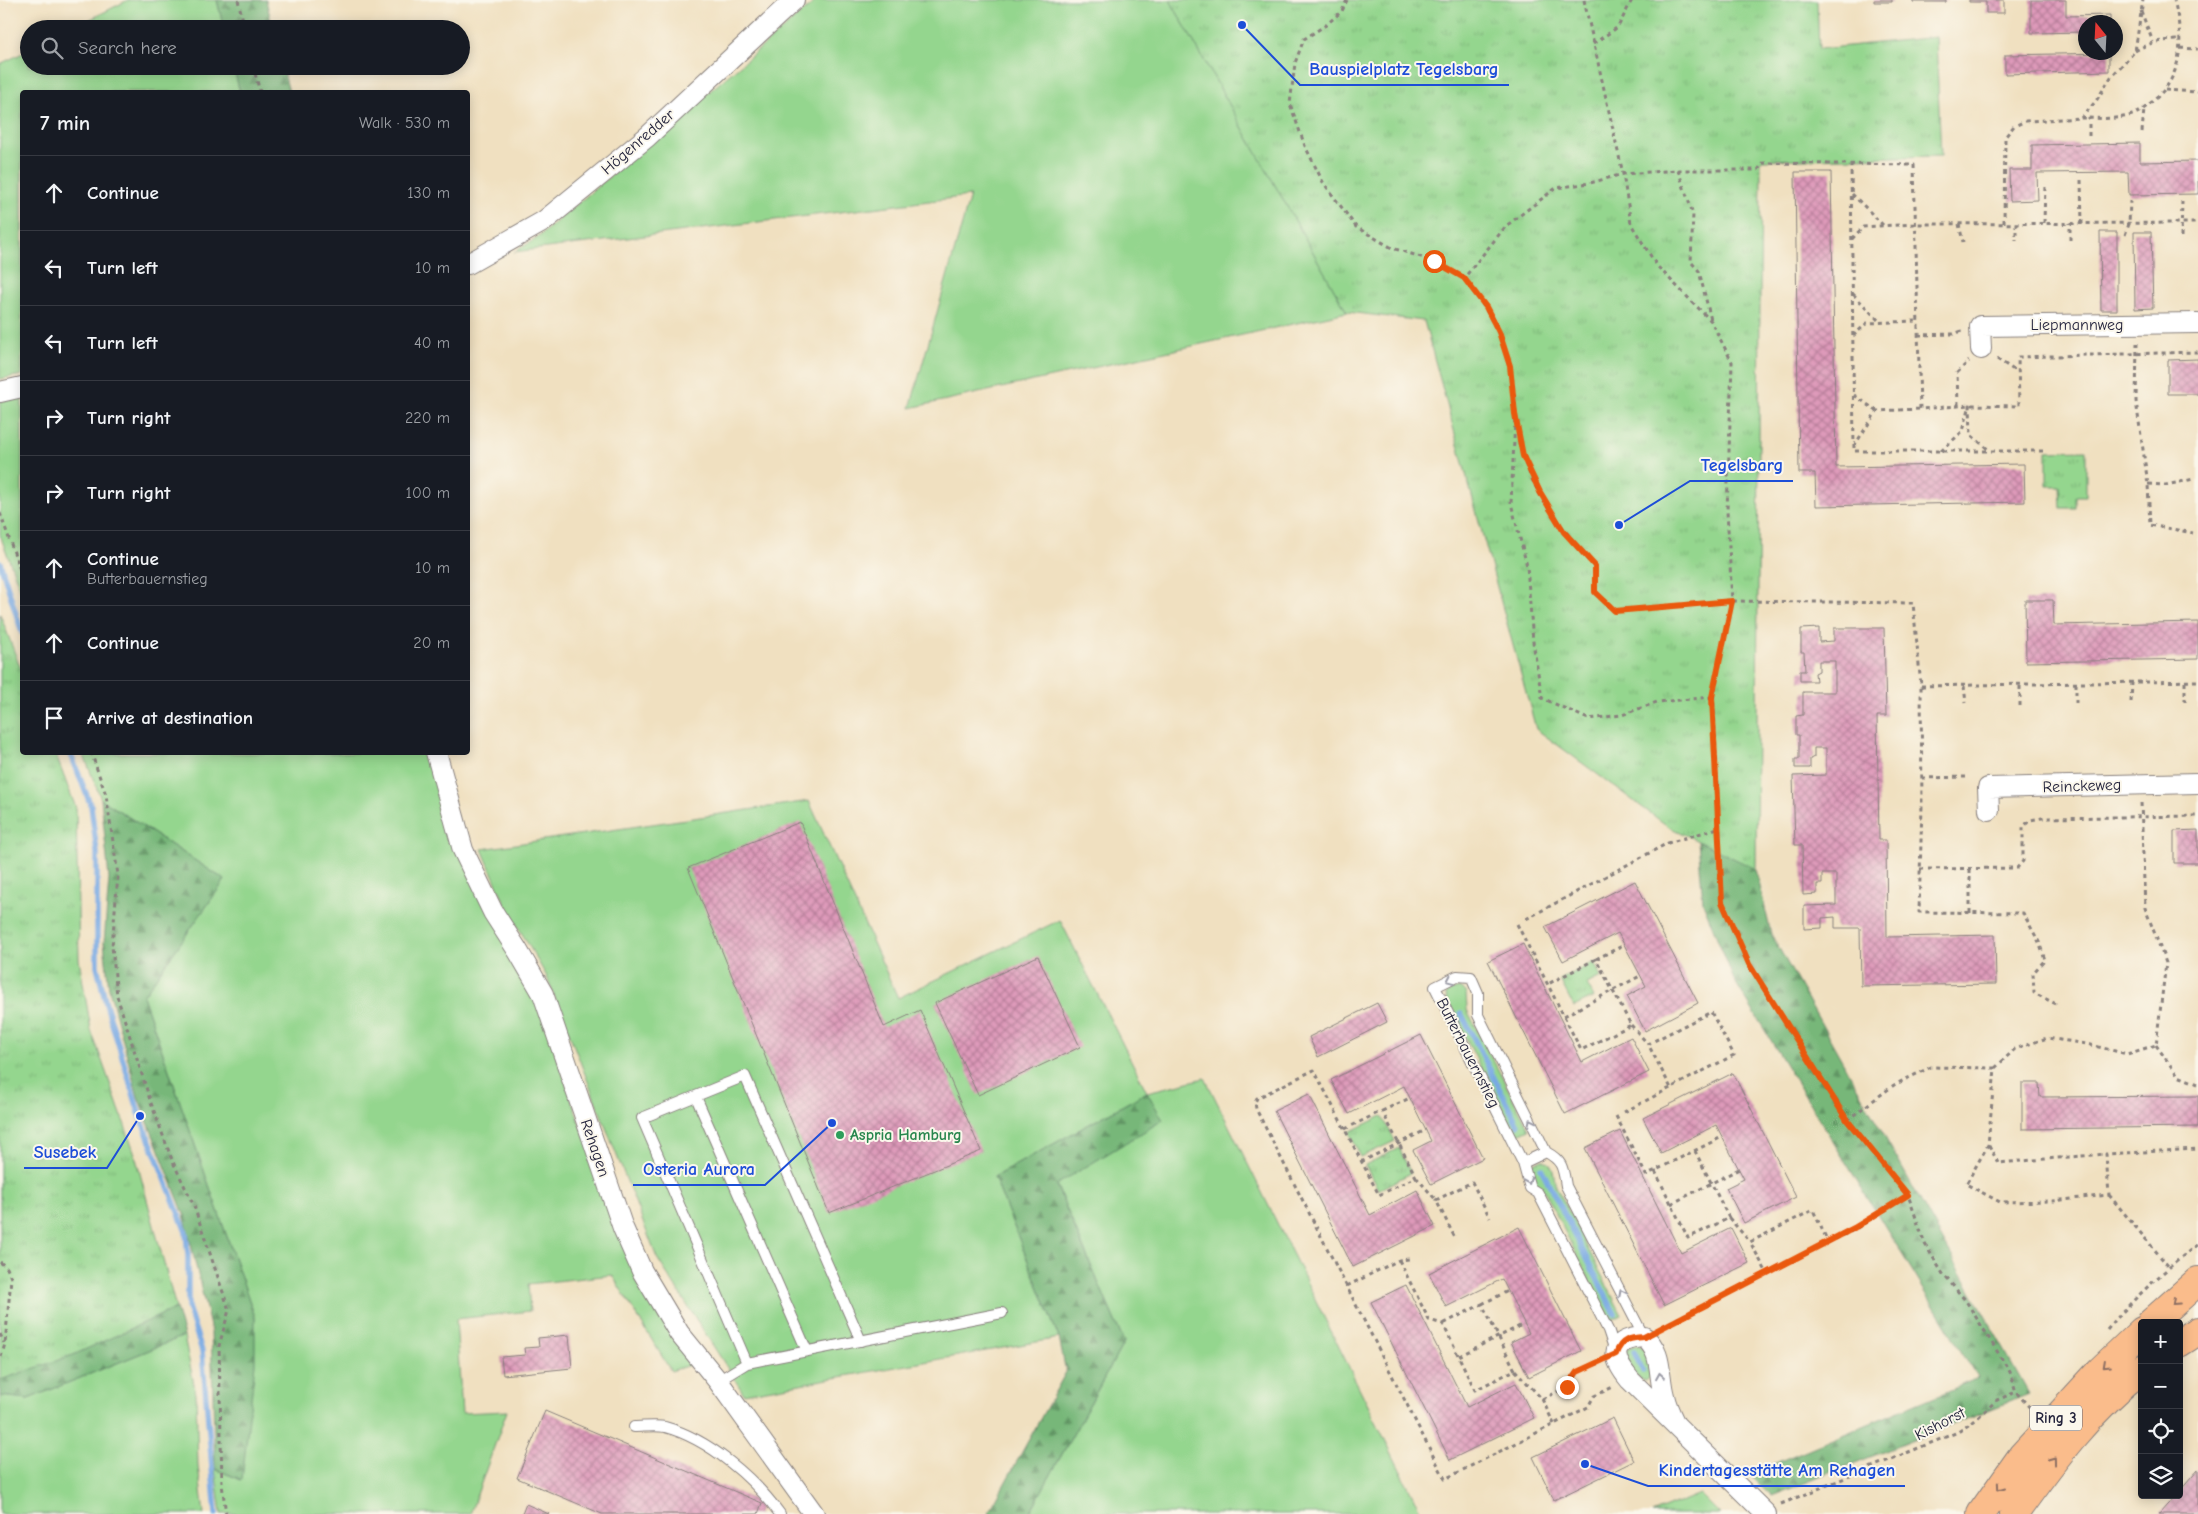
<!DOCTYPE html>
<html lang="en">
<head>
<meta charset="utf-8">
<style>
	:root { --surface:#171b24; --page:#242831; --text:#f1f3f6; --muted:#9ea1a6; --line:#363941 }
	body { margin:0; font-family:"Comic Neue",sans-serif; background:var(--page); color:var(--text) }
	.controls { position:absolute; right:15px; bottom:15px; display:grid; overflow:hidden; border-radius:5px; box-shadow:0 2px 12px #0003 }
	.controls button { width:45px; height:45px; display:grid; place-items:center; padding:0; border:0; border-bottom:1px solid var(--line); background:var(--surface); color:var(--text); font:25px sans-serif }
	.compass { position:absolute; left:2078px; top:15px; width:45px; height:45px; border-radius:50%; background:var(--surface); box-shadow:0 2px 12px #0003; rotate:342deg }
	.stop { position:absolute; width:15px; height:15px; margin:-11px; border:4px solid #ea580c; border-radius:50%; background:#fff }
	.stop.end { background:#ea580c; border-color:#fff; box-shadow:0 1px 5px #0008 }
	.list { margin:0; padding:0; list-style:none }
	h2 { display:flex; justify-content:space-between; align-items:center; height:65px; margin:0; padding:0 20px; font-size:21px }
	h2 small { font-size:16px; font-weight:400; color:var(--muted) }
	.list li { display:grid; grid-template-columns:32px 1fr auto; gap:15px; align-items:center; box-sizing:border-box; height:75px; padding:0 20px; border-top:1px solid var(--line) }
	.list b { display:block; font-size:19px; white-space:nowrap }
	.list p { margin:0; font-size:16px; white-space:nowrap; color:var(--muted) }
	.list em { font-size:16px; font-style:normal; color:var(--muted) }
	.icon { flex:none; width:28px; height:28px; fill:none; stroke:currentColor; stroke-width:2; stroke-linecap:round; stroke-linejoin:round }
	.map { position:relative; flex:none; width:2198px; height:1514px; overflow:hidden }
	.search { position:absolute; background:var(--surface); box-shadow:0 2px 12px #0003; left:20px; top:20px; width:450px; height:55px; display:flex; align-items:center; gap:12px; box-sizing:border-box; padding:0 18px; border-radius:28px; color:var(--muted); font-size:19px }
	.panel { position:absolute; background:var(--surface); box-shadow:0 2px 12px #0003; left:20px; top:90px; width:450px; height:665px; border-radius:5px }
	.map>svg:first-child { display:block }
	.grass { fill:#94d68e; stroke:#5b7c64 }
	.forest { fill:url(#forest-firs); stroke:#4c6c5a }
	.park { fill:url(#park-tufts); stroke:#5b7c64 }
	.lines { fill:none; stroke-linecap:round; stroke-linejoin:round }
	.stream { stroke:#78a9e3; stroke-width:5.5 }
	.building { fill:url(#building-cross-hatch) }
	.lane-casing { stroke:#89817e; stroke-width:12 }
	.street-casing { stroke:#89817e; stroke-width:22 }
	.primary-casing { stroke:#89817e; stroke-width:30 }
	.path { stroke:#89817e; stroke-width:3; stroke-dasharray:4 4; stroke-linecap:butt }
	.lane { stroke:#fff; stroke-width:10 }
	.street { stroke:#fff; stroke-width:20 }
	.primary { stroke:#fabc8b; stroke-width:28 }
	.oneway { stroke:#9c9ca7 }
	.oneway2 { stroke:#8e6f63 }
	.route { stroke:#ea580c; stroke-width:6 }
	.leisure-dot { fill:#2e9e5b; stroke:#fbf7ec; stroke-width:2 }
	.labels { text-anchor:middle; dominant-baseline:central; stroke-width:4; stroke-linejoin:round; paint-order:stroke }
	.shield { fill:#fbf7ec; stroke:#636270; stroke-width:1 }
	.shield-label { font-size:15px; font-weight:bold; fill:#22223b }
	.street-label { font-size:16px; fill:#22223b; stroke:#fbf7ec }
	.leisure-label { font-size:16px; font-weight:bold; fill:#27864d; stroke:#fbf7ec; text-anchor:start }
	.leader { fill:none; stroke:#1d4ed8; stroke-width:2 }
	.callout-dot { fill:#1d4ed8; stroke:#fbf7ec; stroke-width:2 }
	.callout-label { font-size:18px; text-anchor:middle; font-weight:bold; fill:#1d4ed8; stroke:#fbf7ec; stroke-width:4; stroke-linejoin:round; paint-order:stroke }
</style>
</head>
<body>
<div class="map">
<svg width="2198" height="1514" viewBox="0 0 2198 1514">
	<defs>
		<pattern id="forest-firs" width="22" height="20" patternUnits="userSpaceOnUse" patternTransform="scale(1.25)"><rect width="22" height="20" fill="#77b779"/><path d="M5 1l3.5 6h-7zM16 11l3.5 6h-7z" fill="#619464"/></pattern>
		<pattern id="park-tufts" width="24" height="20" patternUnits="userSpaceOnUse" patternTransform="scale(1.25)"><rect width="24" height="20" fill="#94d68e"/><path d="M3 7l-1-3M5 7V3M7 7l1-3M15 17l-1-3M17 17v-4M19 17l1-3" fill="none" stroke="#7fb77b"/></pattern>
		<pattern id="building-cross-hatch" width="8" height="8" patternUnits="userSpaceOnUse" patternTransform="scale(1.25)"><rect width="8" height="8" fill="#de9aba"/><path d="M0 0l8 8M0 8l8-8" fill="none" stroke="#b47d98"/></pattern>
	</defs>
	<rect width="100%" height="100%" fill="#fbf7ec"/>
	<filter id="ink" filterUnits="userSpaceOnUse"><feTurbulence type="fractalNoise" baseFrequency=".02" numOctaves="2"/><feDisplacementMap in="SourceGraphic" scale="10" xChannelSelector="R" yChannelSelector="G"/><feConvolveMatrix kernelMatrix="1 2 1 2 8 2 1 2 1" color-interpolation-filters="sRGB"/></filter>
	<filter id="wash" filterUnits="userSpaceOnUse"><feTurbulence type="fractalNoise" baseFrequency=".0096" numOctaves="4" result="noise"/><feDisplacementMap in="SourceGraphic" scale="20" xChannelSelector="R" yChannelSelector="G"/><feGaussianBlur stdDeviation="1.12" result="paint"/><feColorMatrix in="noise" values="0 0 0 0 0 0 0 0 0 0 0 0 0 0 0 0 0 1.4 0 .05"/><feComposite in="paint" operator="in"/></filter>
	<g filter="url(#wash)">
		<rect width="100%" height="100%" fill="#f0e0c0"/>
		<path class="grass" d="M128 0H217L224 29H71Z
			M817 0H1170L1347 312 910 408 970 196 514 252 536 239Z
			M29 50V66H233L240 92H22V375L0 379V64Z
			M22 397V594L0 535V401Z
			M83 753H428L535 994 581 1127 693 1364 671 1371 612 1275 528 1284 530 1311 456 1319 462 1413 507 1411 470 1514H221L215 1469 241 1480 255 1317 143 996 225 880 101 799Z
			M809 801 898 998 1060 920 1147 1092 1205 1078 1422 1514H1029L1124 1342 1056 1184 1162 1120 1147 1092 994 1177 1059 1338 744 1394 657 1258 547 977 506 906 482 849Z
			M1459 988 1466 993 1467 1010 1529 1129 1515 1136 1447 1001 1446 995 1449 991Z
			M1542 1159C1555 1164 1553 1175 1556 1186L1622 1315 1610 1321 1545 1192C1537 1183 1528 1177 1532 1164Z
			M184 1336 196 1394 198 1466 204 1514H0V1396L28 1399Z
			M1638 1345 1647 1351 1651 1376 1646 1381C1634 1379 1628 1365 1624 1355L1627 1349Z
			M1700 1494 1720 1514H1652Z"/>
		<path class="forest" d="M217 0H266L273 29H224Z
			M233 66H282L289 92H240Z
			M101 799 225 880 143 996 255 1317V1364L242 1480 215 1469 211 1331 184 1214 138 1097 109 989 104 943 109 879Z
			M1698 841 1756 869 1771 934 2029 1394 1772 1496 1749 1474 1978 1378 1734 980 1703 903Z
			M1147 1092 1163 1120 1056 1185 1124 1342 1029 1514H988L1066 1372 1059 1338 994 1177Z
			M176 1308 184 1336 28 1399 0 1396V1380L73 1355Z"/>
		<path class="park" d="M1170 0H1817L1819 49 1936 37 1941 156 1761 160 1756 869 1669 827 1536 729 1424 321 1347 312Z
			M2086 450V496H2076V508H2061L2060 486H2047V451Z
			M0 614 22 672V752L55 753 76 808 79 959 91 1030 134 1151 176 1308 73 1355 0 1380Z
			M1594 962 1601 977 1587 984 1594 997 1574 1007 1560 980Z
			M1382 1116 1395 1141 1361 1157 1349 1132Z
			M1399 1148 1411 1173 1378 1190 1365 1165Z"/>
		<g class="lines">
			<path class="stream" d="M0 562 22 633
				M70 752 91 806 97 853V966L106 1004 140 1116 186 1232 188 1256V1307L202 1351 216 1514
				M1461 1013 1518 1125
				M1541 1168 1615 1314
				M1634 1352 1643 1371"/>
		</g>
		<g id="blocks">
			<path class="building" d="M1874 0H1892V2H1874Z
				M1913 0H1946V2H1913Z
				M1969 0H2004V13H1986V2H1969Z
				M2031 0H2066V16L2110 15V22H2086V32L2031 33Z
				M2109 53V71L2005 74V55Z
				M2140 143V162L2198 161V194L2129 195 2128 172 2037 173 2038 200 2010 201 2009 170H2032V145Z
				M1795 172H1831L1836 467 2024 464 2025 502 1816 506 1815 473H1799Z
				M2100 232H2117V310H2101Z
				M2134 232H2151L2153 308 2135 309Z
				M2198 359V394H2168V360Z
				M2025 600H2053L2054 625 2198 622V659L2026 662Z
				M1819 628V642L1834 641V628H1884L1886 716H1877L1879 840H1886L1887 937 1995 935 1996 984 1861 986 1860 928H1835V917L1822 918V928L1804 929V906L1836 905V874H1822V884H1817V894L1803 895 1802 845H1795L1793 776 1826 775V748H1814V757L1810 759V768H1795V759H1799V735H1796V716L1803 715V692H1835V661H1819V671L1815 673 1816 681H1800V671H1805L1804 652H1801V629Z
				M800 822 884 1027 920 1010 981 1151 829 1213 688 868Z
				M2198 830V863H2174V831Z
				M1635 881 1698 1003 1645 1031 1627 996 1646 986 1618 933 1563 961 1545 927Z
				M1523 944 1582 1062 1631 1037 1649 1072 1565 1114 1488 961Z
				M1038 956 1080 1047 978 1095 935 1003Z
				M1377 1003 1387 1022 1318 1057 1309 1037Z
				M1421 1035 1483 1158 1431 1184 1413 1150 1431 1141 1404 1086 1349 1114 1331 1080Z
				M1733 1073 1796 1197 1744 1223 1726 1188 1744 1179 1716 1125 1661 1153 1643 1118Z
				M2022 1083H2039L2040 1097 2198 1096V1127L2022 1129Z
				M1309 1094 1370 1215 1417 1190 1435 1226 1353 1267 1274 1111Z
				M1620 1131 1681 1253 1731 1228 1749 1263 1664 1305 1585 1148Z
				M1519 1227 1581 1351 1529 1377 1511 1342 1529 1333 1502 1279 1446 1307 1429 1273Z
				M1406 1285 1467 1407 1516 1383 1534 1418 1450 1460 1371 1302Z
				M569 1335 572 1368 503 1375 501 1357 525 1355 524 1348 539 1347 538 1338Z
				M545 1411 762 1503 758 1514H602L517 1478Z
				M1613 1418 1634 1461 1554 1500 1533 1457Z
				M2198 1470V1514H2159L2176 1495H2179V1492Z
				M526 1504 549 1514H522Z"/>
		</g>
	</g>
	<g filter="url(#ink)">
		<use href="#blocks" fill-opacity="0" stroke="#89817e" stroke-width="1"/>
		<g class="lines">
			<defs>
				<path id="lane" d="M696 1097 807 1351
					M1523 1163 1546 1152
					M1615 1351 1608 1330 1538 1193 1530 1188 1523 1163 1435 987 1457 976 1471 977 1478 993V1015L1546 1152C1563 1161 1563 1168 1566 1186L1644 1337
					M747 1363 642 1118 745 1076 861 1341
					M718 1381 747 1363 1002 1313
					M634 1427C643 1427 656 1425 665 1427 709 1439 754 1478 780 1514"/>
				<path id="street" d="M468 264 544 221 647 137 794 0
					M1981 349 1980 326 2198 323
					M0 392 22 387
					M436 752 463 850 493 912 518 951 543 994 623 1228 642 1271 679 1333 718 1381 814 1514
					M1989 810 1988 788 2198 783
					M1674 1422C1670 1414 1666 1405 1664 1396 1658 1374 1663 1352 1644 1337 1610 1339 1610 1356 1630 1380L1766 1514"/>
				<path id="primary" d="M2151 1323 2198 1281
					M2179 1343 2198 1331
					M1981 1514 2022 1456 2101 1370 2142 1331
					M2014 1514C2052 1461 2090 1409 2142 1369"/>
			</defs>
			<use href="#lane" class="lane-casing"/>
			<use href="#street" class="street-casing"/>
			<use href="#primary" class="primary-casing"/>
			<path class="path" d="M238 0 245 29
				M1347 0 1342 11 1326 25 1304 39 1295 63 1290 104 1305 146 1323 182 1356 227 1392 248 1434 261 1464 278
				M1584 0 1623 174 1631 224 1657 266 1711 321 1732 362 1727 511 1732 601 1713 697 1722 902 1749 964 1847 1120 1908 1195 1925 1244 1943 1274 1966 1301 2010 1372 2016 1392 2032 1410
				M2141 11 2153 42
				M1593 44 1618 27 1632 0
				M2180 48 2198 49
				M2135 51C2150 42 2162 40 2180 40
				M253 66 260 92
				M2165 90 2198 92
				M2081 118C2097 118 2116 120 2132 115 2140 113 2147 106 2154 100 2185 74 2183 36 2174 0
				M2142 132 2144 109
				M2089 136V118
				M1851 164 1854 451H2047
				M1678 170 1693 214 1691 262 1699 271 1711 320
				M2081 180 2082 224
				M1852 194 1883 225
				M2004 223 2005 137 2014 126 2026 121 2081 118 2096 101 2111 77 2135 51 2143 0
				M2016 223V240
				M2044 223 2045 185
				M1959 224 1963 242
				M2125 235 2129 224 2130 201
				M2181 237 2182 201
				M1852 239 1863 227 1914 224 2198 223
				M2070 240V223
				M1853 294 1880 322
				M1918 335 1953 334 1962 331
				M1853 336 1867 323 1917 321
				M2137 343 2136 401 2148 484 2150 525 2193 533
				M1997 359 2017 372
				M1854 395 1877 411
				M1958 405 1957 373 1969 361
				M1515 419 1511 503 1527 566 1533 642 1542 698 1588 719 1622 715 1657 702 1713 697
				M1854 446 1877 411 1920 409
				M1941 451 1963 431 1970 405 1971 435 1989 450
				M2148 484 2166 485 2194 479
				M0 513 22 575
				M2185 682V702
				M1921 686 2198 681
				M1964 686 1966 703
				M2131 702 2132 683
				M2076 703V684
				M2020 706V685
				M91 752 106 795 118 875 112 946 117 996 151 1103 172 1160 194 1206 229 1310 219 1346 222 1484 226 1514
				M1922 778 1967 777
				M1920 869 2017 868 2023 861V827L2030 820 2042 818 2198 816
				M1970 913V869
				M1526 919 1668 843 1718 828
				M1517 924 1581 1050 1631 1025 1596 959 1548 984
				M1596 959 1624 945
				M2056 1004 2034 993 2033 973 2045 960 2039 942 2023 913 1919 912 1922 805 1921 686 1913 603 1732 601 1615 611 1595 592V567C1567 536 1535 496 1523 455 1514 426 1516 395 1509 365 1502 331 1485 305 1464 278L1506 226 1556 188 1590 183 1623 174 1678 170H1758L1763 163 1914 165 1920 409 1970 405 2019 406 2018 357 2198 352
				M1564 1016 1640 976
				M1631 1025 1648 1044
				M2156 1045 2178 1076 2198 1084
				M1995 1068 2015 1049 2047 1038 2087 1044 2127 1054 2156 1045 2166 963 2145 908 2141 802
				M1382 1111 1410 1098
				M1624 1112 1734 1055 1711 1012 1648 1044 1671 1088
				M1616 1116 1646 1175 1722 1137
				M1847 1120 1894 1085 1931 1067 1995 1068 1988 1145 1966 1184 2000 1202 2053 1201 2109 1195 2106 1154 2198 1149
				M1345 1129 1382 1111 1416 1177 1379 1195 1314 1070 1257 1098 1255 1102 1256 1109 1445 1479 1588 1407 1594 1396 1613 1387
				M1989 1145 1998 1163 2106 1154
				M1361 1162 1426 1130
				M1655 1171 1688 1238 1729 1218 1695 1151
				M1416 1177 1436 1200
				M2109 1195 2169 1267
				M1671 1204 1739 1169
				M1729 1218 1750 1242
				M1454 1236 1436 1200 1472 1182 1490 1218
				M1828 1242 1855 1229 1908 1195
				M1399 1260 1429 1320 1443 1324 1475 1390 1515 1370 1482 1304 1443 1324
				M0 1262 7 1268 11 1278 5 1344 0 1360
				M1347 1286 1399 1260 1409 1259
				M1482 1304 1508 1291
				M1662 1327 1828 1242 1813 1210 1750 1242 1767 1273
				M2107 1330C2134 1297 2165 1270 2198 1244
				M0 1334 4 1343
				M1459 1356 1524 1324
				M1515 1370 1542 1399 1567 1387 1577 1372 1599 1362
				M1542 1399 1554 1424
				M1781 1504 1958 1432 1973 1422 1997 1400 2016 1392"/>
			<use href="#lane" class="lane"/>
			<use href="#street" class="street"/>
			<use href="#primary" class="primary"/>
		</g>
		<defs><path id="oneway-chevron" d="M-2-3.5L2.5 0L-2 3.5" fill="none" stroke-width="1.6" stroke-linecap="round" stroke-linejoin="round" transform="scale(1.25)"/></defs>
		<g class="oneway">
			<use href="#oneway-chevron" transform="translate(1450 980) rotate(155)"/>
			<use href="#oneway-chevron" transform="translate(1531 1122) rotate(-116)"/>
			<use href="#oneway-chevron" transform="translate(1528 1181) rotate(68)"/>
			<use href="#oneway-chevron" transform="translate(1622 1293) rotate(-117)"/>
			<use href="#oneway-chevron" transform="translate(1660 1376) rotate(-99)"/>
		</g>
		<g class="oneway2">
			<use href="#oneway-chevron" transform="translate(2175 1302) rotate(138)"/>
			<use href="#oneway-chevron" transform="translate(2106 1365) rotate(137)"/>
			<use href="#oneway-chevron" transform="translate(2053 1460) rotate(-54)"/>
			<use href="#oneway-chevron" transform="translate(2000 1487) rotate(125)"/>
		</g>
	</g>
	<g class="lines" filter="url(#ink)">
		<path class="route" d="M1434 261 1464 278 1486 307 1499 332 1510 366 1515 414 1523 456 1540 492 1564 532 1595 566V592L1615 611 1732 601 1712 697 1722 902 1749 964 1847 1120 1908 1195 1854 1228 1644 1337C1630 1338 1621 1339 1616 1354L1577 1372 1567 1387"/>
	</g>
	<circle class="leisure-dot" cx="840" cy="1135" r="5"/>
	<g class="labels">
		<rect class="shield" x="2030" y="1405.5" width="52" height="25" rx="4"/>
		<g class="shield-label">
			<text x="2056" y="1418">Ring 3</text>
		</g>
		<g class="street-label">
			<text transform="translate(638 142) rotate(-41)">Högenredder</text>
			<text x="2077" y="325">Liepmannweg</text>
			<text transform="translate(2082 786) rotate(-2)">Reinckeweg</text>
			<text transform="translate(1468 1053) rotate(63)">Butterbauernstieg</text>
			<text transform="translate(595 1148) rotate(71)">Rehagen</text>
			<text transform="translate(1940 1424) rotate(-27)">Kishorst</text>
		</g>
		<g class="leisure-label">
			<text x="850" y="1135">Aspria Hamburg</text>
		</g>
	</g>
	<path class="leader" d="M1242 25L1300 85H1509M1619 525L1690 481H1793M140 1116L107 1168H24M832 1123L765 1185H633M1585 1464L1648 1486H1905"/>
	<g class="callout-dot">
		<circle cx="1242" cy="25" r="5"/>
		<circle cx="1619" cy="525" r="5"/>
		<circle cx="140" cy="1116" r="5"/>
		<circle cx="832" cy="1123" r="5"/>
		<circle cx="1585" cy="1464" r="5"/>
	</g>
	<g class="callout-label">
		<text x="1404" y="75">Bauspielplatz Tegelsbarg</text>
		<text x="1742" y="471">Tegelsbarg</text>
		<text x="65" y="1158">Susebek</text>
		<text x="699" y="1175">Osteria Aurora</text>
		<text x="1777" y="1476">Kindertagesstätte Am Rehagen</text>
	</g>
</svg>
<div class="controls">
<button>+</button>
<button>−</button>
<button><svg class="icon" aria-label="locate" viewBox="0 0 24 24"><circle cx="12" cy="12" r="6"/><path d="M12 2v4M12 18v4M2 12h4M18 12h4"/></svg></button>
<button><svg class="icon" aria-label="layers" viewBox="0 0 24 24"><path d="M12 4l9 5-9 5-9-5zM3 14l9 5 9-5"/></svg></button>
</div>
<svg class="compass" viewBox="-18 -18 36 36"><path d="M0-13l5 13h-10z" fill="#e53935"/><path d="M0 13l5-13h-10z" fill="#9ea1a6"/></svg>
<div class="stop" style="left:1434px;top:261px"></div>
<div class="stop end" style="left:1567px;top:1387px"></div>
<div class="search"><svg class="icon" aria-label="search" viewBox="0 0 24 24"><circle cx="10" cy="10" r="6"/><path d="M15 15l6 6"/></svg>Search here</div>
<section class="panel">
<h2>7 min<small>Walk · 530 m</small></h2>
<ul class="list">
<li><svg class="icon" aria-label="ahead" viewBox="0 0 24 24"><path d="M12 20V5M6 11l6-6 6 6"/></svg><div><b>Continue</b></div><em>130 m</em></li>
<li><svg class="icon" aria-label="left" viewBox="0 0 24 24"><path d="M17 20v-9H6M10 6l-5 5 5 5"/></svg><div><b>Turn left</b></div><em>10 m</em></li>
<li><svg class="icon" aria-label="left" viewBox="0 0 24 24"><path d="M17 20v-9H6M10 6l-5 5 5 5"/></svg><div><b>Turn left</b></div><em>40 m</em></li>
<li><svg class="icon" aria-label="right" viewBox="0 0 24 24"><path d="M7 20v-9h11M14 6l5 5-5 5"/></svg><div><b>Turn right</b></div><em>220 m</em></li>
<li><svg class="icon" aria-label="right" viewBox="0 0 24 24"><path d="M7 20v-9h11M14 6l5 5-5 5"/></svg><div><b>Turn right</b></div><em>100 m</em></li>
<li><svg class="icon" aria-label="ahead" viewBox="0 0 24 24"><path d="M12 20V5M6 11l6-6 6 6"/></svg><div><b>Continue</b><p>Butterbauernstieg</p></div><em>10 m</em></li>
<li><svg class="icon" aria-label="ahead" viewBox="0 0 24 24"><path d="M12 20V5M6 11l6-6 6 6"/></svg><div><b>Continue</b></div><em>20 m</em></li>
<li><svg class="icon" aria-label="arrive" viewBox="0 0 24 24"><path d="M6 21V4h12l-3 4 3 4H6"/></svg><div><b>Arrive at destination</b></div></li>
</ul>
</section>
</div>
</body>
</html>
